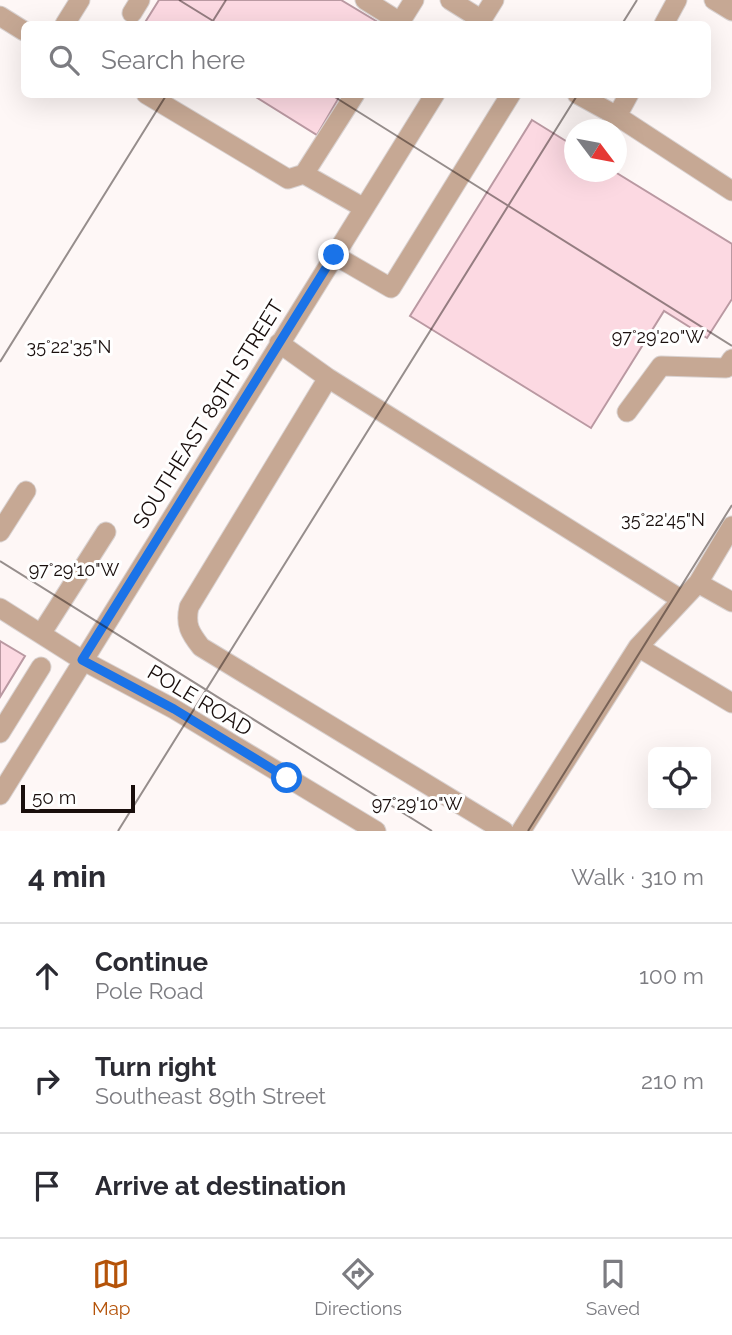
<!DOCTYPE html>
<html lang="en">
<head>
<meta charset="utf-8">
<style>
	:root { --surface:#fff; --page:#f2f2f3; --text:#2b2b33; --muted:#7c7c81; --line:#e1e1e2; --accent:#b45309 }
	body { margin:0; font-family:Raleway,sans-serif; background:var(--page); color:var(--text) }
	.controls { position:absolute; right:21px; bottom:21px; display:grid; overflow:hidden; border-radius:10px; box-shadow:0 7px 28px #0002 }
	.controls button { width:63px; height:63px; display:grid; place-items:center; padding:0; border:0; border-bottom:2px solid var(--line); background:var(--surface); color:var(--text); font:35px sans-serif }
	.compass { position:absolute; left:564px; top:119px; width:63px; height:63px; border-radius:50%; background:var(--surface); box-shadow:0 7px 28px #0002; rotate:122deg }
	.scale { position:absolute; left:21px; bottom:18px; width:114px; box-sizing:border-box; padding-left:7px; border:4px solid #190e0c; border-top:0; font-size:19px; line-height:24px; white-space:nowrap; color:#190e0c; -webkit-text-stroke:5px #fff; paint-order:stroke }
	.stop { position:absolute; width:21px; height:21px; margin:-16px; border:5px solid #1a73e8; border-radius:50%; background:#fff }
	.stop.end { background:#1a73e8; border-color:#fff; box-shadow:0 2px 7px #0008 }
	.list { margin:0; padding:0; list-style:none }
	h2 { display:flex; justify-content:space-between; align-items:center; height:91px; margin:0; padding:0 28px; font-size:30px }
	h2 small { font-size:23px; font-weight:400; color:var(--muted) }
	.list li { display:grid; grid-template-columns:46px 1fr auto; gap:21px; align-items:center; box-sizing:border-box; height:105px; padding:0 28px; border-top:2px solid var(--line) }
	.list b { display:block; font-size:26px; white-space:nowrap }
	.list p { margin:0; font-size:23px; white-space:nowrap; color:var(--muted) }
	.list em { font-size:23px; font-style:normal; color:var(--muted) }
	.icon { flex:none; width:38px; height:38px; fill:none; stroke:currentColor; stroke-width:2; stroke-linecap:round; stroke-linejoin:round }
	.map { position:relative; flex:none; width:732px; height:831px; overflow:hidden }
	.search { position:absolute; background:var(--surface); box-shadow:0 7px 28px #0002; left:21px; right:21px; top:21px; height:77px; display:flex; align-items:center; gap:18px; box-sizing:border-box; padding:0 24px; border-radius:10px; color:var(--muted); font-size:26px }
	.sheet { height:406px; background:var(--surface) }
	nav { display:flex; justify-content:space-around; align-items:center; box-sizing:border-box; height:98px; border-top:2px solid var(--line); background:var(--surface); font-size:19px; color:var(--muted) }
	nav a { display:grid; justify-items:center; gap:4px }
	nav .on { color:var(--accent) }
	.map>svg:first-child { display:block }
	.building { fill:#fcd9e2; stroke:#ba99a2; stroke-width:2 }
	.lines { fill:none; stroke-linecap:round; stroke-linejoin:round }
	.minor-casing { stroke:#d9d2d1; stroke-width:21 }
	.minor { stroke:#c6a894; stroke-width:19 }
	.route { stroke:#1a73e8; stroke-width:9 }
	.ticks { fill:none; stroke:#190e0c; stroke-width:2; stroke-opacity:0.45 }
	.labels { text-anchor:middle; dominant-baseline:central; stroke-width:6; stroke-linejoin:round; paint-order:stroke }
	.street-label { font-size:21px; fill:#190e0c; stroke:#fff }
	.ticks-label { font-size:18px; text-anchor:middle; fill:#190e0c; stroke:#fff; stroke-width:6; stroke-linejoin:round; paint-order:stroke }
</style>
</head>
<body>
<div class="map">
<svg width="732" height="831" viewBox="0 0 732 831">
	<rect width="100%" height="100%" fill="#fef7f6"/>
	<path class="building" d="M159 0H341L381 24H144Z
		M251 94H341L317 135Z
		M532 120 574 146V172H615L732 244V299L707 338 664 311 591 428 410 316Z
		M0 641 25 656 0 697Z"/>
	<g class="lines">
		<defs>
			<path id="minor" d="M365 0 400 22
				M450 0 482 20
				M714 0 732 11
				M132 13 140 0
				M0 16 24 31
				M65 24 80 0
				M399 24 414 0
				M479 24 494 0
				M664 24 677 0
				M146 94 288 179 304 174 355 94
				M577 94 617 116 629 94
				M617 116 732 191
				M304 174 364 208
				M334 255 391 288 511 94
				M279 343 328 378 682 600
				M328 378 189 607C185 625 190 633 201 647L504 831
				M627 412 661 366 726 368 732 359
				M0 532 26 491
				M698 583 732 602
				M0 608 82 660 174 709 376 831
				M41 634 106 532
				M638 647 732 703
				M0 733 41 667
				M0 795 435 94
				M521 831 638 647 698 583 732 526"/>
		</defs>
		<use href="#minor" class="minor-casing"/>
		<use href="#minor" class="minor"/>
	</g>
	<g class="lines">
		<path class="route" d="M287 778 174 709 82 660 334 255"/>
	</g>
	<path class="ticks" d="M179 0 218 24M211 24 226 0M622 24 637 0M330 94 732 346M0 362 167 94M0 561 432 831M118 831 578 94M528 831 732 505"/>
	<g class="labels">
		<g class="street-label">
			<text transform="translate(208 414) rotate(-58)">SOUTHEAST 89TH STREET</text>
			<text transform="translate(200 700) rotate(31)">POLE ROAD</text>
		</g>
	</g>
	<g class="ticks-label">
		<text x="658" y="343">97°29'20"W</text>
		<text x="69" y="353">35°22'35"N</text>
		<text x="663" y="526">35°22'45"N</text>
		<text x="74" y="576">97°29'10"W</text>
		<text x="417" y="810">97°29'10"W</text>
	</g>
</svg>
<div class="controls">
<button><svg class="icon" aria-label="locate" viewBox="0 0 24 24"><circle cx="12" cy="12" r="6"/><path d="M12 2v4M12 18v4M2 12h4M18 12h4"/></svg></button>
</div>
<svg class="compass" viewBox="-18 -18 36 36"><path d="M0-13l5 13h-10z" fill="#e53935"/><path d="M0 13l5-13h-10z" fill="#7c7c81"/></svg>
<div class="scale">50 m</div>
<div class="stop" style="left:287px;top:778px"></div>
<div class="stop end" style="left:334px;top:255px"></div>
<div class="search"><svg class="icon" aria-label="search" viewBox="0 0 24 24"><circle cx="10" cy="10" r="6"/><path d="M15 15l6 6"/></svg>Search here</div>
</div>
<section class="sheet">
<h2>4 min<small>Walk · 310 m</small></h2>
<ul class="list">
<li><svg class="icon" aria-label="ahead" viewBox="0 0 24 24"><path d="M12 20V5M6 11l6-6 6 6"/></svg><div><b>Continue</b><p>Pole Road</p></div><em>100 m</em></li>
<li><svg class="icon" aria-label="right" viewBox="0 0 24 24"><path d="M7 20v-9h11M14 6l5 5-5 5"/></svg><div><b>Turn right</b><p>Southeast 89th Street</p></div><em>210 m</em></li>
<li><svg class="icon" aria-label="arrive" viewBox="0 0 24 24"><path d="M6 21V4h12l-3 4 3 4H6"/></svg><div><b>Arrive at destination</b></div></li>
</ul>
</section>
<nav>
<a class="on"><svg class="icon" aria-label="map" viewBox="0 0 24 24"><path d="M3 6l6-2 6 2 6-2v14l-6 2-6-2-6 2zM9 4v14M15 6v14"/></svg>Map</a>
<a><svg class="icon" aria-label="directions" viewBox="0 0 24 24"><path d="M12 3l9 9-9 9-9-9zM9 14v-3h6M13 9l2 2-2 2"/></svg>Directions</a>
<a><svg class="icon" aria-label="saved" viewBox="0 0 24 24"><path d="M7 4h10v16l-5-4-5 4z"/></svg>Saved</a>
</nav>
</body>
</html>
